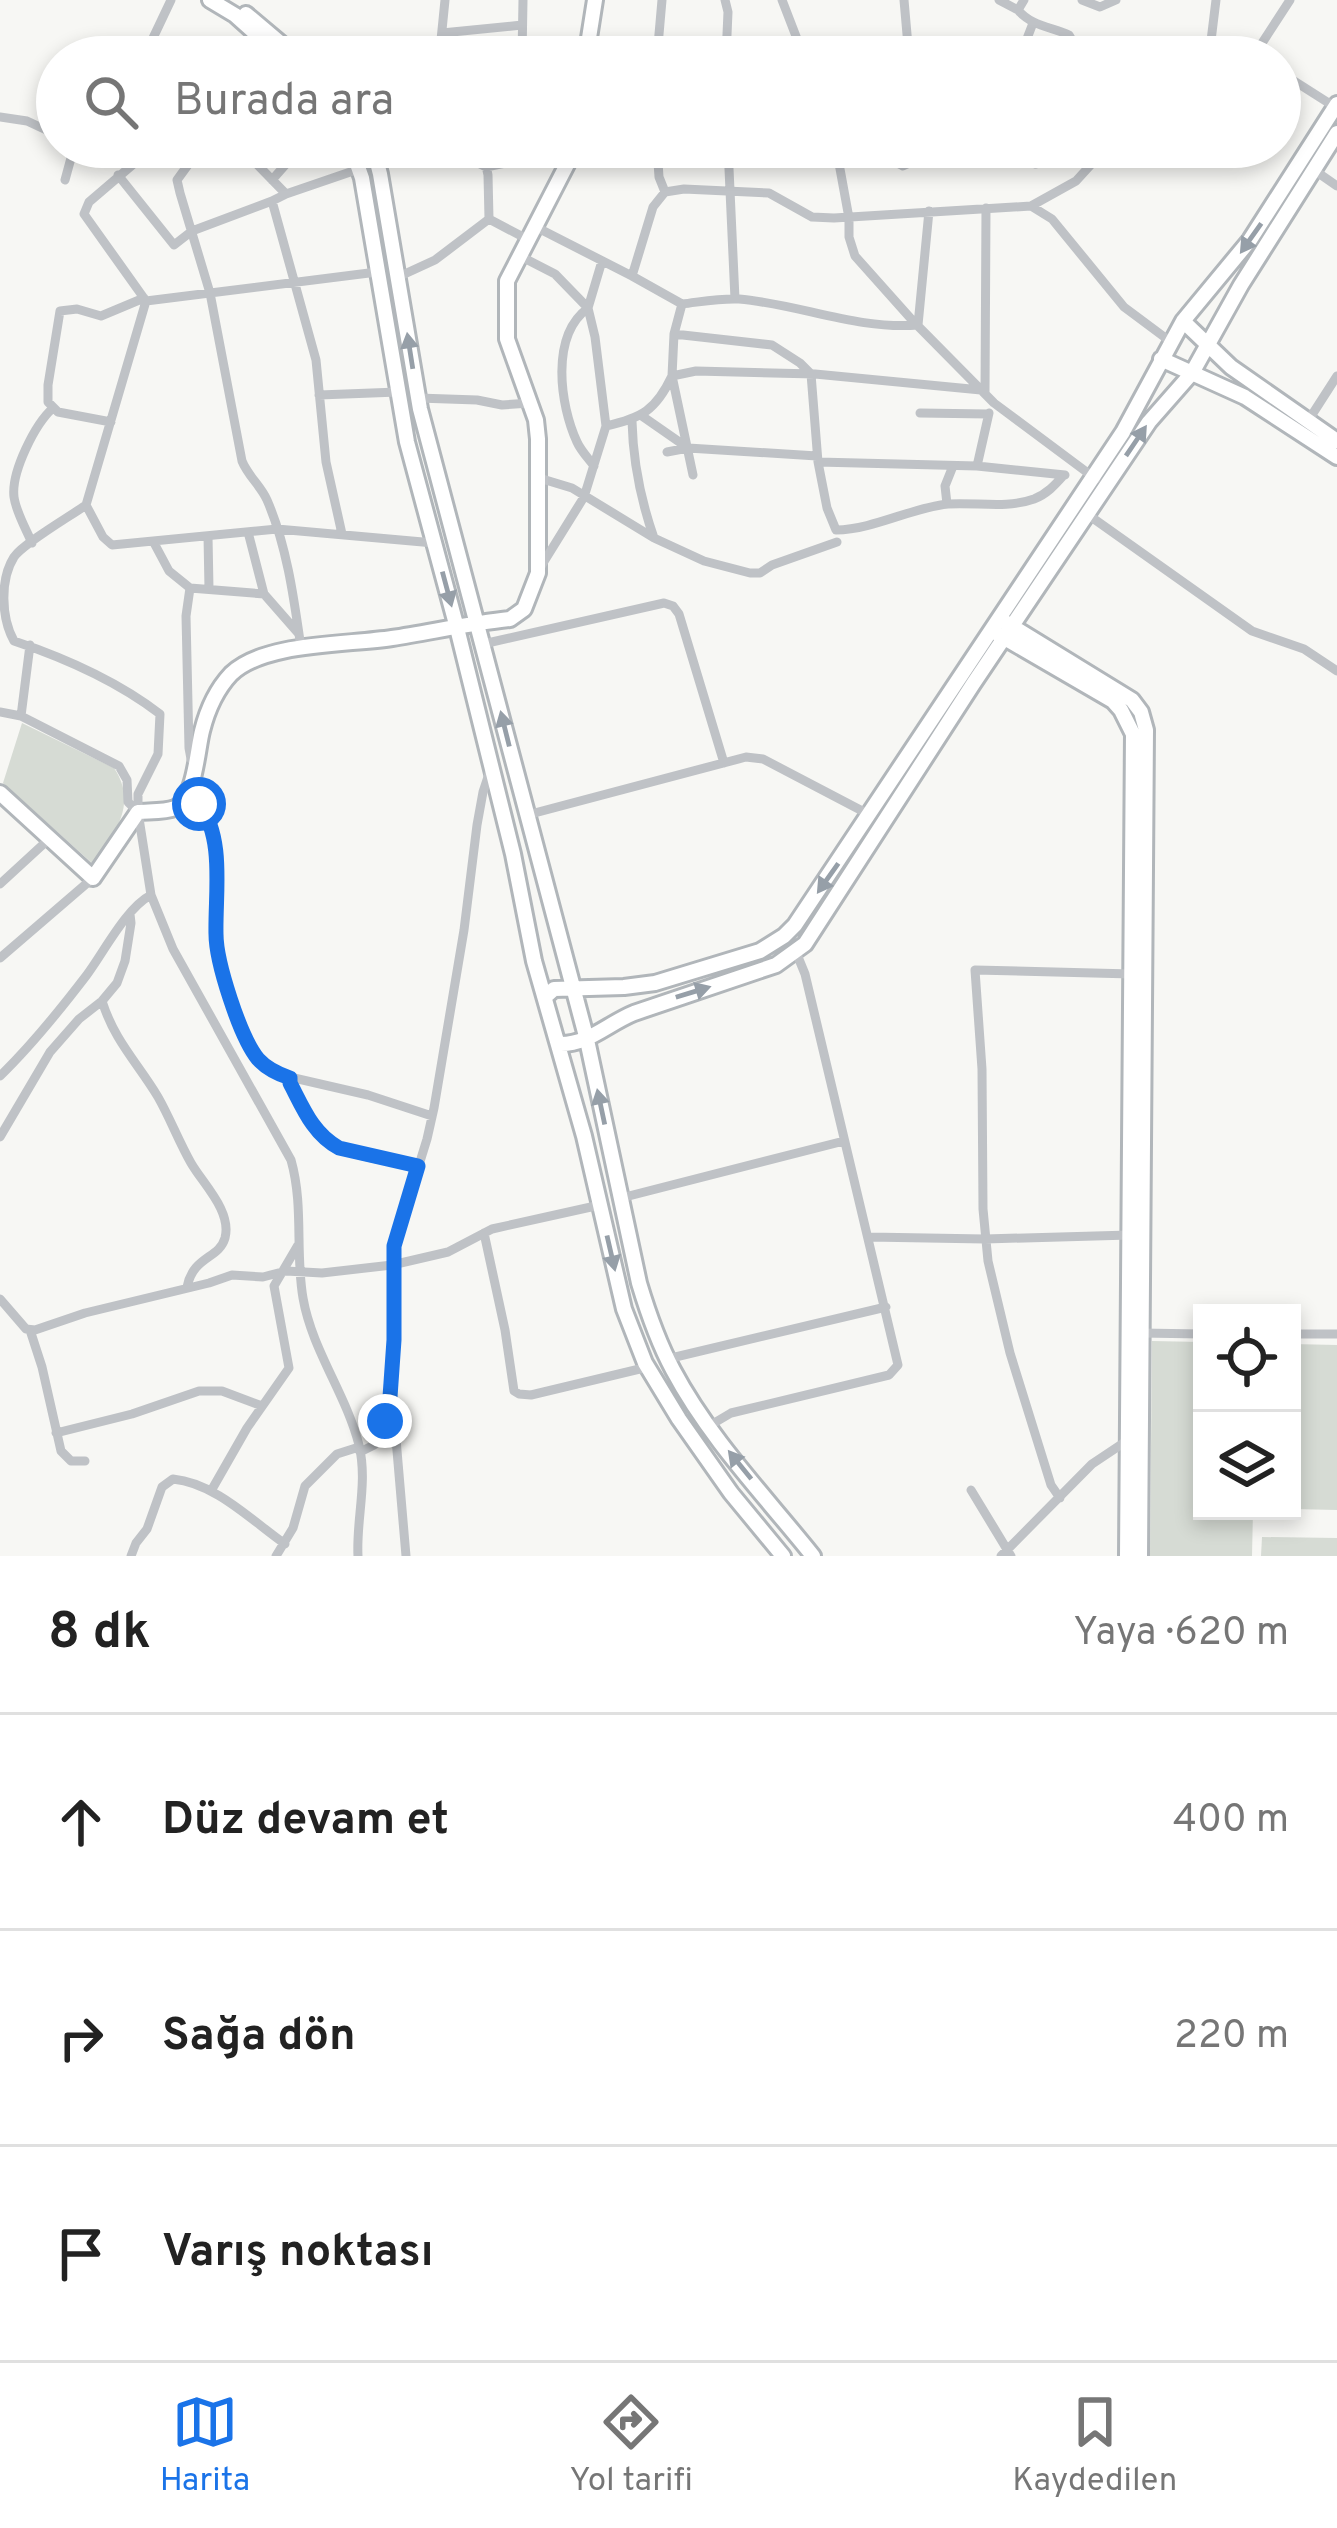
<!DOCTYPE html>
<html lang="tr">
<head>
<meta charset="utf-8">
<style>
	:root { --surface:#fff; --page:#f6f6f6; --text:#222; --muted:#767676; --line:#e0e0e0; --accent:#1a73e8 }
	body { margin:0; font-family:Overpass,sans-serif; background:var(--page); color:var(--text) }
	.controls { position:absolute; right:36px; bottom:36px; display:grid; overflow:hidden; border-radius:0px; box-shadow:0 6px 18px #0003 }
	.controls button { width:108px; height:108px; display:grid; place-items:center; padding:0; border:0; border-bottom:3px solid var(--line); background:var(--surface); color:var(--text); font:60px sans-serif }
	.stop { position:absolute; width:36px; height:36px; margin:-27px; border:9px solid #1a73e8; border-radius:50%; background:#fff }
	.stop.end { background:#1a73e8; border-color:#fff; box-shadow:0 3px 12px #0008 }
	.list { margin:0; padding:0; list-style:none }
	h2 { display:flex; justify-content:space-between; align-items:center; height:156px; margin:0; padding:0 48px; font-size:51px }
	h2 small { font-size:39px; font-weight:400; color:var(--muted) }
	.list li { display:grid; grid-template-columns:78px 1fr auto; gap:36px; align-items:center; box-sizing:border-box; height:216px; padding:0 48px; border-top:3px solid var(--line) }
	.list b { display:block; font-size:45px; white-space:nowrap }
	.list em { font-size:39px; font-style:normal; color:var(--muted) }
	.icon { flex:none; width:66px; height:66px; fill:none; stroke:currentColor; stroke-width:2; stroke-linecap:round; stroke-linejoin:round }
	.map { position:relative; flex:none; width:1337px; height:1556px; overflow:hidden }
	.search { position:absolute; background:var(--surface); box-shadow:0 6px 18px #0003; left:36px; right:36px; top:36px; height:132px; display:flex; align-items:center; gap:30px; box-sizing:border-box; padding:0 42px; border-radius:66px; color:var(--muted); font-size:45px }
	.sheet { height:804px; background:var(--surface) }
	nav { display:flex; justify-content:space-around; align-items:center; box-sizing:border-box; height:168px; border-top:3px solid var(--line); background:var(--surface); font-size:33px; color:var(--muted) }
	nav a { display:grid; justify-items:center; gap:6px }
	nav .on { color:var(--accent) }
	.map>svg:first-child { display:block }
	.green { fill:#d6dbd4 }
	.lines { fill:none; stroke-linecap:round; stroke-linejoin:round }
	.secondary-casing { stroke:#b1b6ba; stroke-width:20 }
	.street { stroke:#bfc2c6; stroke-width:9 }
	.secondary { stroke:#fff; stroke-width:14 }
	.oneway { fill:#969fa8 }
	.route { stroke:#1a73e8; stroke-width:15 }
</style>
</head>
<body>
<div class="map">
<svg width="1337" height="1556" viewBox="0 0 1337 1556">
	<rect width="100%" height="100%" fill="#f7f7f4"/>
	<path class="green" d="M22 723 114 768C138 804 115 831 96 863L93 864 3 783Z
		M1152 1341 1202 1342V1511H1253L1252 1556H1150Z
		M1292 1344 1337 1345V1510L1292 1509Z
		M1262 1537 1337 1538V1556H1261Z"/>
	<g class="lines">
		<defs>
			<path id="secondary" d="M210 0 235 15 282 57
				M246 14 297 57
				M586 57 595 0
				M351 147 362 178 407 442 457 628 513 854 534 961 584 1136 624 1309 645 1363 679 1419 731 1493 783 1556
				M373 147 380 174 420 409 587 1040 639 1283C648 1313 658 1342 673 1370 709 1438 765 1496 813 1556
				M1183 321 1231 367 1337 441
				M1161 359 1245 397 1337 457
				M1005 622 1132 700 1141 712 1146 730 1140 1556
				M996 633 1113 701 1121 710 1133 734 1127 1556
				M0 793 93 878 138 812C149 811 165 812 175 808 195 799 197 750 202 731 207 711 216 690 231 674 264 642 347 645 392 638 431 632 471 623 510 619L524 609 538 573V439L536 420 507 339V281L576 147
				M545 997 554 989 624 987 655 983 760 951 784 936 795 925 1123 432 1183 321 1250 240 1337 104
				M559 1044C588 1045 607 1024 634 1013L776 965 805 944 973 684 1106 486 1149 422 1192 373 1241 285 1337 133"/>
		</defs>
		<use href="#secondary" class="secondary-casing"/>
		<path class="street" d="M445 0 441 40 445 57
			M725 0 728 12 726 57
			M782 0 804 57
			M904 0 909 57
			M999 0 1018 10
			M1024 0 1018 10C1031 26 1052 27 1069 35L1082 57
			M1082 0 1100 7 1116 0
			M442 33 522 25
			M144 57 171 0
			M522 57 523 0
			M528 57 587 49
			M657 57 662 0
			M1020 57 1033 23
			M1209 57 1216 0
			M1253 57 1290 0
			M1280 72 1335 107
			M0 117 27 121 57 135
			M131 147 155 161 160 159 169 147
			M201 147 177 180 180 193 210 293 242 461C248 476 261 486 267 500 287 546 294 599 301 648
			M240 147 286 194 359 169
			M427 147 472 160 486 167 575 149
			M482 147 488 175 489 219 527 239
			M657 147 659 177 665 192
			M728 147 735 299
			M836 147 849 218V237L855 256 913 321 994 403 1096 479
			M854 147 866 154H881L903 166 923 157 926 147
			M1015 147 1019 160
			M144 155 89 202 84 214 146 301
			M1035 164 1052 160 1071 147
			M1314 170 1337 186
			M118 175 174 245 192 231 272 201
			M65 180 74 147
			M272 180 301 147
			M286 194 272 201 316 360 326 462 342 534
			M1031 206 1076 181 1107 147
			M534 226 632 276 682 304
			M518 255 555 274 588 308C550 336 560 405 577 442 581 451 589 459 594 466
			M602 261 588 308 595 337 606 426
			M632 276 653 207 665 192 684 189 769 193 812 217 834 218 1031 206 1052 219 1124 307 1171 342
			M398 277 435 260 489 219
			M146 301 86 505 103 537 112 545 277 529 434 543
			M146 301 377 272
			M674 334 772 345 800 363 811 374 818 462 827 508 836 530C875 529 910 508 948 504 977 502 1006 509 1034 499 1047 494 1055 485 1064 475
			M672 376 696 371 815 374 981 390
			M985 394 986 208
			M319 395 398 392
			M418 398 477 400 502 405 530 403
			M920 413 988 414
			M642 416 688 448
			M632 421C633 462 640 498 654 538
			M1308 421 1337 376
			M111 422 58 412 48 402V385L60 311 77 309 101 316 144 298
			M667 452 688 448 817 456
			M818 462 977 466 1065 475
			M977 466 989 413
			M693 475 672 376 674 334 682 304C700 302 720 298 739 299 799 304 857 330 918 325L929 211
			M539 478 572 488 654 538 704 561 750 573H760L772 565 837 542
			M947 504 945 486 953 466
			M1087 514 1252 631 1304 649 1337 671
			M248 532 264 594
			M208 536 209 589
			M153 541 169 571 190 588 264 594 299 634
			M32 543C26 529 16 512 14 497 11 472 35 424 53 408
			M540 568 584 497 606 426C642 418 656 410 672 376
			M190 588 186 616 189 748 191 759 196 764
			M483 644 664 603 673 606 679 614 724 763
			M0 712 21 716 119 766 127 780 128 802 138 812V794L158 754 160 714C117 681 65 658 14 641 1 618 0 579 14 557 24 543 69 517 86 505
			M21 716 30 645
			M187 794 203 808 208 818 215 849 217 950 239 1023 254 1054 265 1066 281 1075 368 1095 432 1116
			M527 815 746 757 763 759 870 815
			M0 884 49 839
			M151 895 173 949 291 1160C304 1206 295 1252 303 1298 312 1350 346 1394 359 1445 368 1483 356 1519 358 1556
			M0 958 93 878
			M102 1001C115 1042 137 1062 158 1097 170 1118 179 1142 191 1163 203 1184 232 1211 225 1238 219 1259 193 1256 187 1287
			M0 1076C31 1046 60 1010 86 976 104 952 126 908 151 895L138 812
			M290 1078V1083C298 1099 306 1119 318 1133 340 1158 388 1160 418 1166
			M0 1137 50 1052 79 1019 102 1001 117 983 125 961 131 923 130 914
			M621 1198 844 1141
			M484 1233 505 1330 514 1391 519 1394 531 1395 648 1367
			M869 1237 985 1239 1130 1235
			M0 1299 26 1329 35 1330 85 1313 209 1283 232 1275 263 1277 286 1271 322 1273 392 1265 448 1252 492 1229 600 1205
			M30 1330 42 1367 61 1451 71 1461H85
			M1141 1333 1202 1334
			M1292 1334H1337
			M667 1359 886 1307
			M709 1426 731 1413 889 1375 898 1365 805 974 796 952
			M56 1433 132 1414 199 1391H222L262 1406
			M360 1452 374 1445 390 1411
			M971 1490 1011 1556
			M211 1491 247 1428 289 1368 274 1286 298 1245
			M1060 1498 1051 1485 1010 1353 988 1261 983 1209 982 1069 975 970 1132 974
			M131 1556 136 1543 147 1529 162 1487 173 1479C215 1483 251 1520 285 1544
			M276 1556 293 1528 305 1486 337 1454 359 1447
			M406 1556 396 1439 390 1411 394 1340V1246L427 1139 434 1108 464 930 477 825 483 792 491 768
			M1001 1556 1092 1464 1128 1440"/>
		<use href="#secondary" class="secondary"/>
	</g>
	<defs><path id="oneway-solid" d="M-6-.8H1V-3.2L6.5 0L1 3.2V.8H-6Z" transform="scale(3)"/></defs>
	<g class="oneway">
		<use href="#oneway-solid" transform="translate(1251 238) rotate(125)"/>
		<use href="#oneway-solid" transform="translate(410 351) rotate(-99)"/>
		<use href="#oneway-solid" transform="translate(1136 441) rotate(-56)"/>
		<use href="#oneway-solid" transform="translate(447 589) rotate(75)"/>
		<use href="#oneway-solid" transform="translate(505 729) rotate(-104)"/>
		<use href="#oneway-solid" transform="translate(828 878) rotate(125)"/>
		<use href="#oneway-solid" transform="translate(693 992) rotate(-17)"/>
		<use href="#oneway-solid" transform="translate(601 1107) rotate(-102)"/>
		<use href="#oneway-solid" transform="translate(611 1253) rotate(77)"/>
		<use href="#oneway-solid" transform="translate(740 1465) rotate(-129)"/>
	</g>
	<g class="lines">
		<path class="route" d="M199 804C225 838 215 893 216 934 216 962 240 1037 258 1059 267 1069 278 1074 290 1078V1083C303 1108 313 1134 339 1148L418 1166 394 1246V1340L389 1411 385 1421"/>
	</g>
</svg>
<div class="controls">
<button><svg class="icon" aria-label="locate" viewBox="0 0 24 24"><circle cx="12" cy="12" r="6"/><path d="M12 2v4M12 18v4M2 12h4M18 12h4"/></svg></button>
<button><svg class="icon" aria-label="layers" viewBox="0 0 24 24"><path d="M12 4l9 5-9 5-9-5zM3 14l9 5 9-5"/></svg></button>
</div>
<div class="stop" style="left:199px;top:804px"></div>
<div class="stop end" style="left:385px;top:1421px"></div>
<div class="search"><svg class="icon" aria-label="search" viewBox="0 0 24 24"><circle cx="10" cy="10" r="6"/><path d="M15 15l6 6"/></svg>Burada ara</div>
</div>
<section class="sheet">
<h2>8 dk<small>Yaya · 620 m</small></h2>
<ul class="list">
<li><svg class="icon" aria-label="ahead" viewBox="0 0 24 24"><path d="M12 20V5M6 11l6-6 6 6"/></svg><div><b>Düz devam et</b></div><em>400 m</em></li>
<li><svg class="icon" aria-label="right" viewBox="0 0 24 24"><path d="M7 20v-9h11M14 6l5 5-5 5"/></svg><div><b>Sağa dön</b></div><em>220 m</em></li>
<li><svg class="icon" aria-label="arrive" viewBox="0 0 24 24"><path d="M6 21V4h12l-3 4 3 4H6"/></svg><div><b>Varış noktası</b></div></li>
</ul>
</section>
<nav>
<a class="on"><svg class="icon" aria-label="map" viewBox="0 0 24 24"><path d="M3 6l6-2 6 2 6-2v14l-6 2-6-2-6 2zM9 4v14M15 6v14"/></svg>Harita</a>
<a><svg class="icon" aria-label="directions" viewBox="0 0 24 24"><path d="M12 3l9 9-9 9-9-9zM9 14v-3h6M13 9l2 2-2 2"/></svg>Yol tarifi</a>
<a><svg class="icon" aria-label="saved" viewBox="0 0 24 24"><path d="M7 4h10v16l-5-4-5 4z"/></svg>Kaydedilen</a>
</nav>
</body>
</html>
